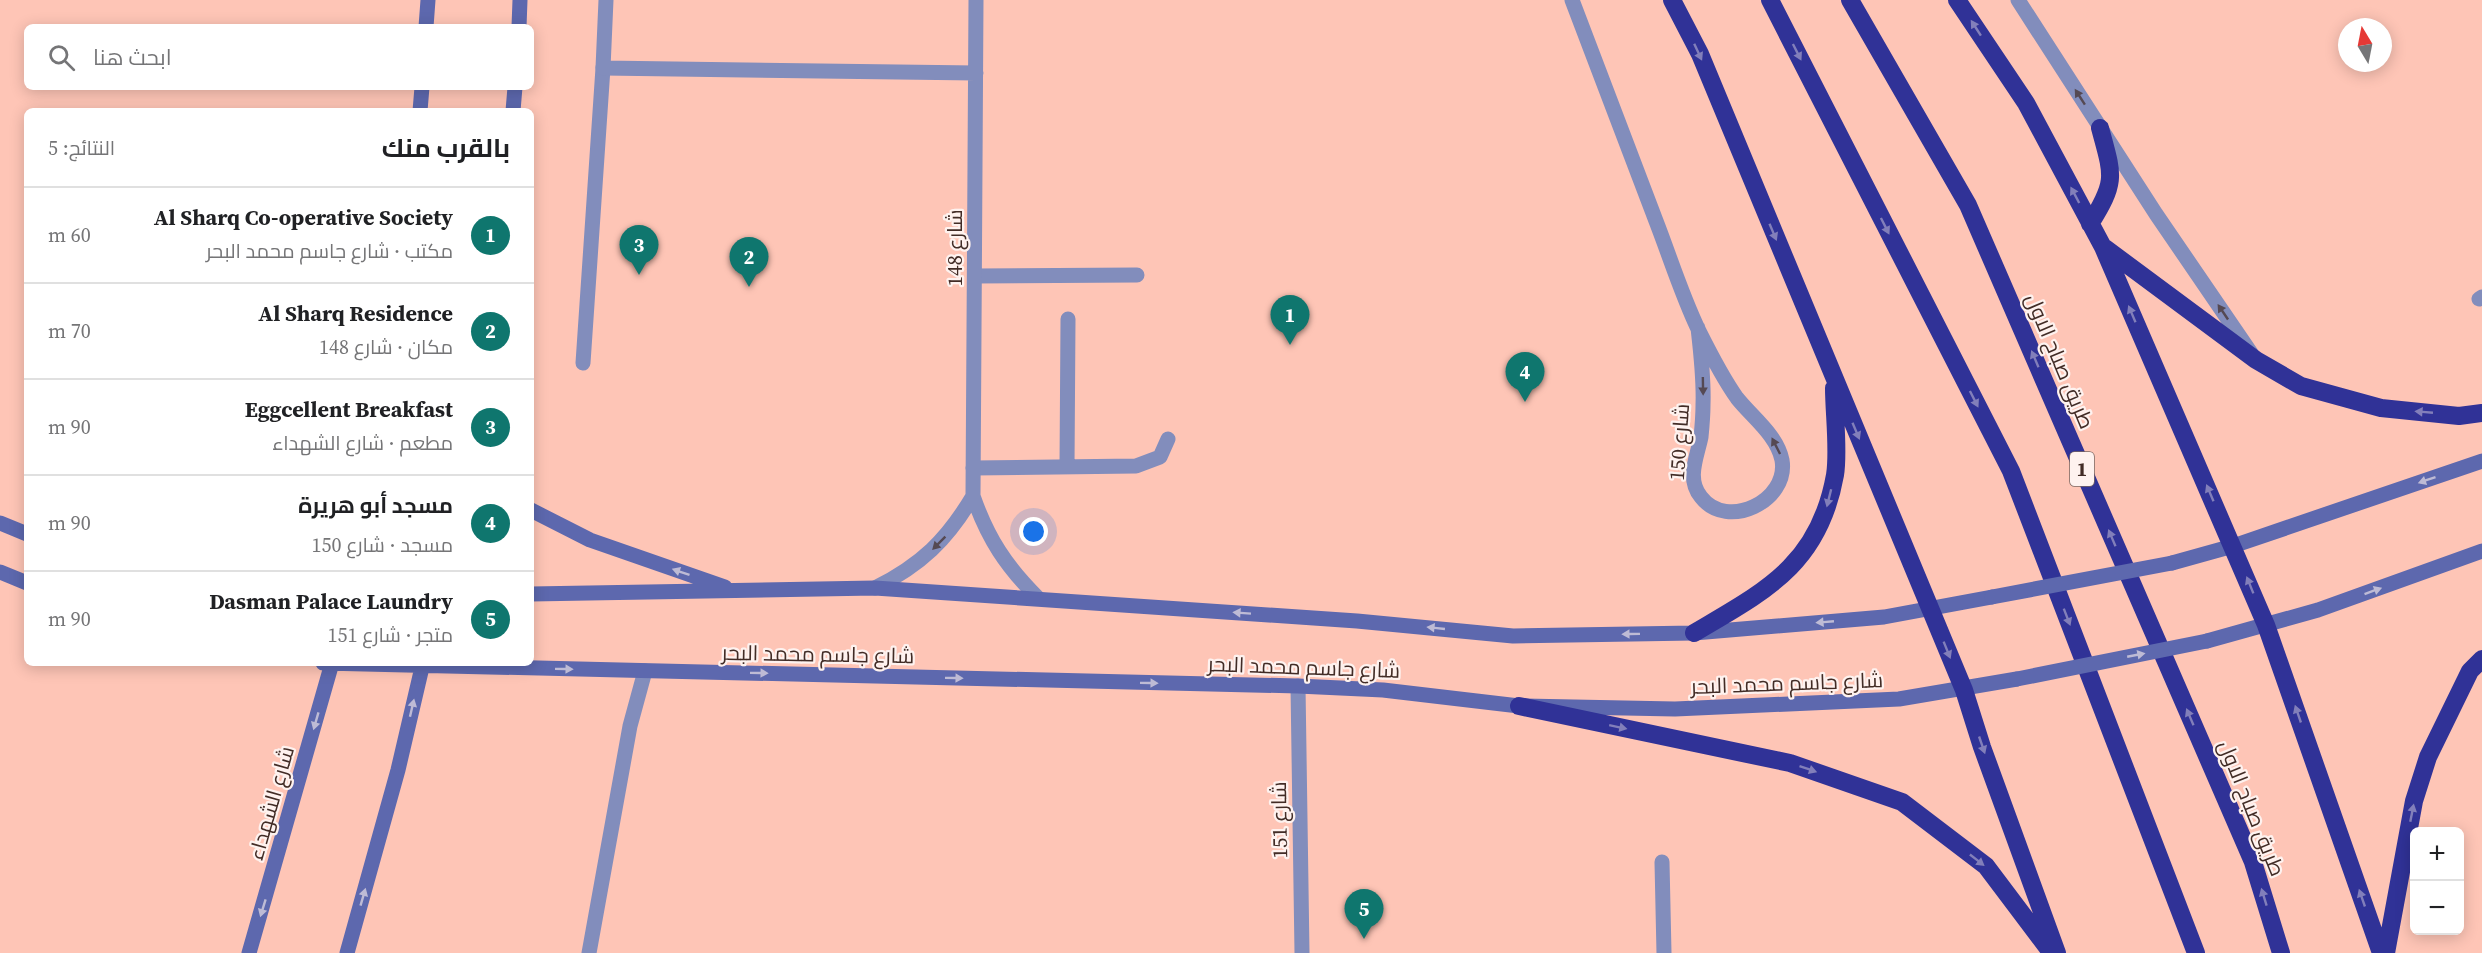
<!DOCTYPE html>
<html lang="ar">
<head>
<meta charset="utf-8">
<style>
	:root { --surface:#fff; --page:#f2f2f2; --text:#202124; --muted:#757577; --line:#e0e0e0; --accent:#0f766e }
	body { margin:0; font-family:"Source Serif 4",Cairo,serif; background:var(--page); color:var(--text); direction:rtl }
	.controls { position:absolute; right:18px; bottom:18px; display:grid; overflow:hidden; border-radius:9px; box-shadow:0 3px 15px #0003 }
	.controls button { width:54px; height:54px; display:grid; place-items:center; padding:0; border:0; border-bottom:2px solid var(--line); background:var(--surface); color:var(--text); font:30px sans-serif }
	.compass { position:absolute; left:2338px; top:18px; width:54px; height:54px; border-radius:50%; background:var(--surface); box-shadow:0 3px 15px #0003; rotate:350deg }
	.you { position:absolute; left:1034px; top:532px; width:21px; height:21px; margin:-15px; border:4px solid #fff; border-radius:50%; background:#1a73e8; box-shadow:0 0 0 9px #1a73e833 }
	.badge { display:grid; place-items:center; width:39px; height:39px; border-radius:50%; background:var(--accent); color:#fff; font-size:20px; font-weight:700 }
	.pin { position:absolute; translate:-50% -50px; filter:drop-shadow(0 2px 3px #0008) }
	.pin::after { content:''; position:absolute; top:32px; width:21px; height:18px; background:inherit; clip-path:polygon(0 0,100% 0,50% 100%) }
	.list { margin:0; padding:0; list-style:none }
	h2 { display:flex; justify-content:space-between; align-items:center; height:78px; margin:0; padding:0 24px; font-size:26px }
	h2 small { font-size:20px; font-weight:400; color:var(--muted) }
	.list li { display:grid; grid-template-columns:39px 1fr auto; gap:18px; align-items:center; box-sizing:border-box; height:96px; padding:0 24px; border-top:2px solid var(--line) }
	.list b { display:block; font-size:22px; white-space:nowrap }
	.list p { margin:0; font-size:20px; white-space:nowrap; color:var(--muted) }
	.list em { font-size:20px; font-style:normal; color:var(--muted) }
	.icon { flex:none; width:33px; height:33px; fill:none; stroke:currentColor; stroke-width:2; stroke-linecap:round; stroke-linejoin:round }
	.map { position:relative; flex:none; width:2482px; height:953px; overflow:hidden; direction:ltr }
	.search { position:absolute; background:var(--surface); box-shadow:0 3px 15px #0003; left:24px; top:24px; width:510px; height:66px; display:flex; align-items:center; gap:15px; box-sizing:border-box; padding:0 21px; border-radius:9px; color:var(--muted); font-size:22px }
	.panel { position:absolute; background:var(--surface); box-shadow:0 3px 15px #0003; left:24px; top:108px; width:510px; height:558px; border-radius:9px; direction:rtl }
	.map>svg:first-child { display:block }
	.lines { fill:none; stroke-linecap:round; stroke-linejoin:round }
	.lane { stroke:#828dbc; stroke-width:15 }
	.street { stroke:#828dbc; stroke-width:15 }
	.secondary { stroke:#5d68ae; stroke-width:15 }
	.highway { stroke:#303297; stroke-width:18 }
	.secondary-bridge { stroke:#5d68ae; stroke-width:15 }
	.oneway { fill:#827fba }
	.oneway2 { fill:#554953 }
	.oneway3 { fill:#bebbd5 }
	.labels { text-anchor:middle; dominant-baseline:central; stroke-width:4.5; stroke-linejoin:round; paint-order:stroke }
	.shield { fill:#fef2ef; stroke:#7a6762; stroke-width:1.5 }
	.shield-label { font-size:20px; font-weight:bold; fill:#422c26 }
	.street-label { font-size:21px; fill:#422c26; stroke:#fef2ef }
</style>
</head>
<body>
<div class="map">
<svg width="2482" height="953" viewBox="0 0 2482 953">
	<rect width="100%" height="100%" fill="#fec5b6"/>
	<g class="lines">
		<path class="lane" d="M975 276 1137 275
			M2479 299 2482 297
			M583 363 603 68
			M1067 467 1068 319
			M973 468 1136 466 1160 457 1168 439
			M589 953 630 726 645 671"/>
		<path class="street" d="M606 0 603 68 976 73
			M976 0 973 496C988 539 1006 566 1038 598
			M1572 0C1600 74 1628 147 1656 221 1670 257 1682 296 1699 331 1710 353 1722 377 1737 398 1752 417 1777 435 1782 460 1789 501 1727 531 1701 497 1686 479 1697 457 1701 437 1702 427 1703 415 1703 405 1704 379 1701 354 1698 328
			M2018 0 2156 214 2251 353
			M875 588C921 565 947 540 973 496
			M1298 686 1302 953
			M1662 862 1664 953"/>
		<path class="secondary" d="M426 27 428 0
			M519 27 520 0
			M420 111 422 87
			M513 111 515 87
			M531 510 590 540 725 587
			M0 523 27 534
			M2172 563 2233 546 2482 461
			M0 572 27 583
			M531 594 875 588 1357 621 1513 636 1694 633 1884 617 1992 597
			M2207 641 2318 610 2482 551
			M323 663 1298 686 1383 690 1519 706 1675 709 1899 699 2017 679
			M249 953 332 663
			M347 953 398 770 423 663"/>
		<path class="highway" d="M1672 0 1700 54 1964 690 1982 747 2057 953
			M1770 0 2011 471 2196 953
			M1850 0 1968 205 2253 862 2281 953
			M1957 0 2026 103 2103 247 2266 625 2381 953
			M2090 224C2117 181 2113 176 2100 128
			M2105 248 2256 360 2301 386 2381 408 2459 416 2482 413
			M1694 633C1765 591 1819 565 1835 475 1839 451 1834 413 1834 388
			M1519 706 1790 763 1902 802 1986 866 2050 951
			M2386 953 2414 801 2428 757 2470 671 2482 659"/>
		<path class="secondary-bridge" d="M1992 597 2172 563
			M2017 679 2207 641"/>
	</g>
	<defs><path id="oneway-solid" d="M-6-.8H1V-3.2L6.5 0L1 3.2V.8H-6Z" transform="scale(1.5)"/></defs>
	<g class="oneway">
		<use href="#oneway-solid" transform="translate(1976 28) rotate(-123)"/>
		<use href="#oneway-solid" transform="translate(1698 52) rotate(65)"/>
		<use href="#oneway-solid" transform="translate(1797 52) rotate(63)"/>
		<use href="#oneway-solid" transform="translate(2075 195) rotate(-118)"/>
		<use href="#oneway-solid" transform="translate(1885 226) rotate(63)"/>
		<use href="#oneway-solid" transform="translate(1773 232) rotate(67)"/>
		<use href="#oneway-solid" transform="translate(2132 314) rotate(-113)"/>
		<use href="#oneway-solid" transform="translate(2035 359) rotate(-113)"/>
		<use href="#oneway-solid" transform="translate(1974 399) rotate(63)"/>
		<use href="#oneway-solid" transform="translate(2424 412) rotate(-175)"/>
		<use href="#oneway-solid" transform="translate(1856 431) rotate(67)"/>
		<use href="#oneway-solid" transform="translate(2210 493) rotate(-113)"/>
		<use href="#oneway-solid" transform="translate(1829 498) rotate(104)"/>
		<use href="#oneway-solid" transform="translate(2112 538) rotate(-113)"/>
		<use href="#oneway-solid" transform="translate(2250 585) rotate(-112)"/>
		<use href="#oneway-solid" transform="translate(2067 617) rotate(69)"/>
		<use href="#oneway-solid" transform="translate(1947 650) rotate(68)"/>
		<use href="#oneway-solid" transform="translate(2298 714) rotate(-109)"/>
		<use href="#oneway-solid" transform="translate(2190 717) rotate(-113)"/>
		<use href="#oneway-solid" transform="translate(1618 727) rotate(12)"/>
		<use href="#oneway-solid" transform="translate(1982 745) rotate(71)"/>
		<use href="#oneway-solid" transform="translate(1808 769) rotate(19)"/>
		<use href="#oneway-solid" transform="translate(2412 813) rotate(-79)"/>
		<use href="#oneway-solid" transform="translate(1977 860) rotate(38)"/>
		<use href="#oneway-solid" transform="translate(2264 897) rotate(-107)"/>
		<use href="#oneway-solid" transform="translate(2362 898) rotate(-109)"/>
	</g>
	<g class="oneway2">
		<use href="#oneway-solid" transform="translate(2080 97) rotate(-123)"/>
		<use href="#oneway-solid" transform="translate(2223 312) rotate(-124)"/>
		<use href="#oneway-solid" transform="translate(1703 386) rotate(89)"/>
		<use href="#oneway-solid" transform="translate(1776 446) rotate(-117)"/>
		<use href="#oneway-solid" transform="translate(939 543) rotate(135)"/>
	</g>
	<g class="oneway3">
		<use href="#oneway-solid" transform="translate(2427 480) rotate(161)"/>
		<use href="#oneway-solid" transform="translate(681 572) rotate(-161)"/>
		<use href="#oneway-solid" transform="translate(2373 591) rotate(-20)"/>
		<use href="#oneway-solid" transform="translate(1242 613) rotate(-176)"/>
		<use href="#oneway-solid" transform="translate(1825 622) rotate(175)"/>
		<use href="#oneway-solid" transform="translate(1436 628) rotate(-174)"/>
		<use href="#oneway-solid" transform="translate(1631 634) rotate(179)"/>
		<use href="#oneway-solid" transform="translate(2136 655) rotate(-11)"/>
		<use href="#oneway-solid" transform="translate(564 669) rotate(1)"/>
		<use href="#oneway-solid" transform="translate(759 673) rotate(1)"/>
		<use href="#oneway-solid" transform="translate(954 678) rotate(1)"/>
		<use href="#oneway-solid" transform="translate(1149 683) rotate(1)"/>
		<use href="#oneway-solid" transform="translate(412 708) rotate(-77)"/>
		<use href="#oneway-solid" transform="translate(316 721) rotate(106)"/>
		<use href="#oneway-solid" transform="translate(363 897) rotate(-74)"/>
		<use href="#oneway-solid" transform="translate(263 908) rotate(107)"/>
	</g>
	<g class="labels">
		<rect class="shield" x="2070" y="452" width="24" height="34" rx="4.5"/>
		<g class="shield-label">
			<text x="2082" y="469">1</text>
		</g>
		<g class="street-label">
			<text transform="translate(954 248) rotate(-90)">شارع 148</text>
			<text transform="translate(2060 361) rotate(67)">طريق صباح الاول</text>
			<text transform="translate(1679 442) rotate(-86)">شارع 150</text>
			<text transform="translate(818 654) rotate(1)">شارع جاسم محمد البحر</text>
			<text transform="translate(1304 667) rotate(2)">شارع جاسم محمد البحر</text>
			<text transform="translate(1787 683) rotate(-2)">شارع جاسم محمد البحر</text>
			<text transform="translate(271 803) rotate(-74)">شارع الشهداء</text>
			<text transform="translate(2252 808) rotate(68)">طريق صباح الاول</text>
			<text transform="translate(1279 820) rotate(-91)">شارع 151</text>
		</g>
	</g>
</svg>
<div class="controls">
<button>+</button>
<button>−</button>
</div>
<svg class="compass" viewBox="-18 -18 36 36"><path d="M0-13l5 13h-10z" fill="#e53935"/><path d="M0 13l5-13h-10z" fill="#757577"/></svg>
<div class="you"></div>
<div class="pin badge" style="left:1290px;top:345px">1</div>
<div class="pin badge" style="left:749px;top:287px">2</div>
<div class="pin badge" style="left:639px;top:275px">3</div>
<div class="pin badge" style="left:1525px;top:402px">4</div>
<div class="pin badge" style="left:1364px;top:939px">5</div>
<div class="search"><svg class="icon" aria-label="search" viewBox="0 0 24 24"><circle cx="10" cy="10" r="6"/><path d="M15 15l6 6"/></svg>ابحث هنا</div>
<section class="panel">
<h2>بالقرب منك<small>النتائج: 5</small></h2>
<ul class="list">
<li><span class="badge">1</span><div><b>Al Sharq Co-operative Society</b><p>مكتب · شارع جاسم محمد البحر</p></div><em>60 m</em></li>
<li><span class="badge">2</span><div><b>Al Sharq Residence</b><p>مكان · شارع 148</p></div><em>70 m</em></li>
<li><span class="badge">3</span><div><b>Eggcellent Breakfast</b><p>مطعم · شارع الشهداء</p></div><em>90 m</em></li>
<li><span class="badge">4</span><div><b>مسجد أبو هريرة</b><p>مسجد · شارع 150</p></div><em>90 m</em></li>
<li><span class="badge">5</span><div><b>Dasman Palace Laundry</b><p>متجر · شارع 151</p></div><em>90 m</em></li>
</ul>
</section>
</div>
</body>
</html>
